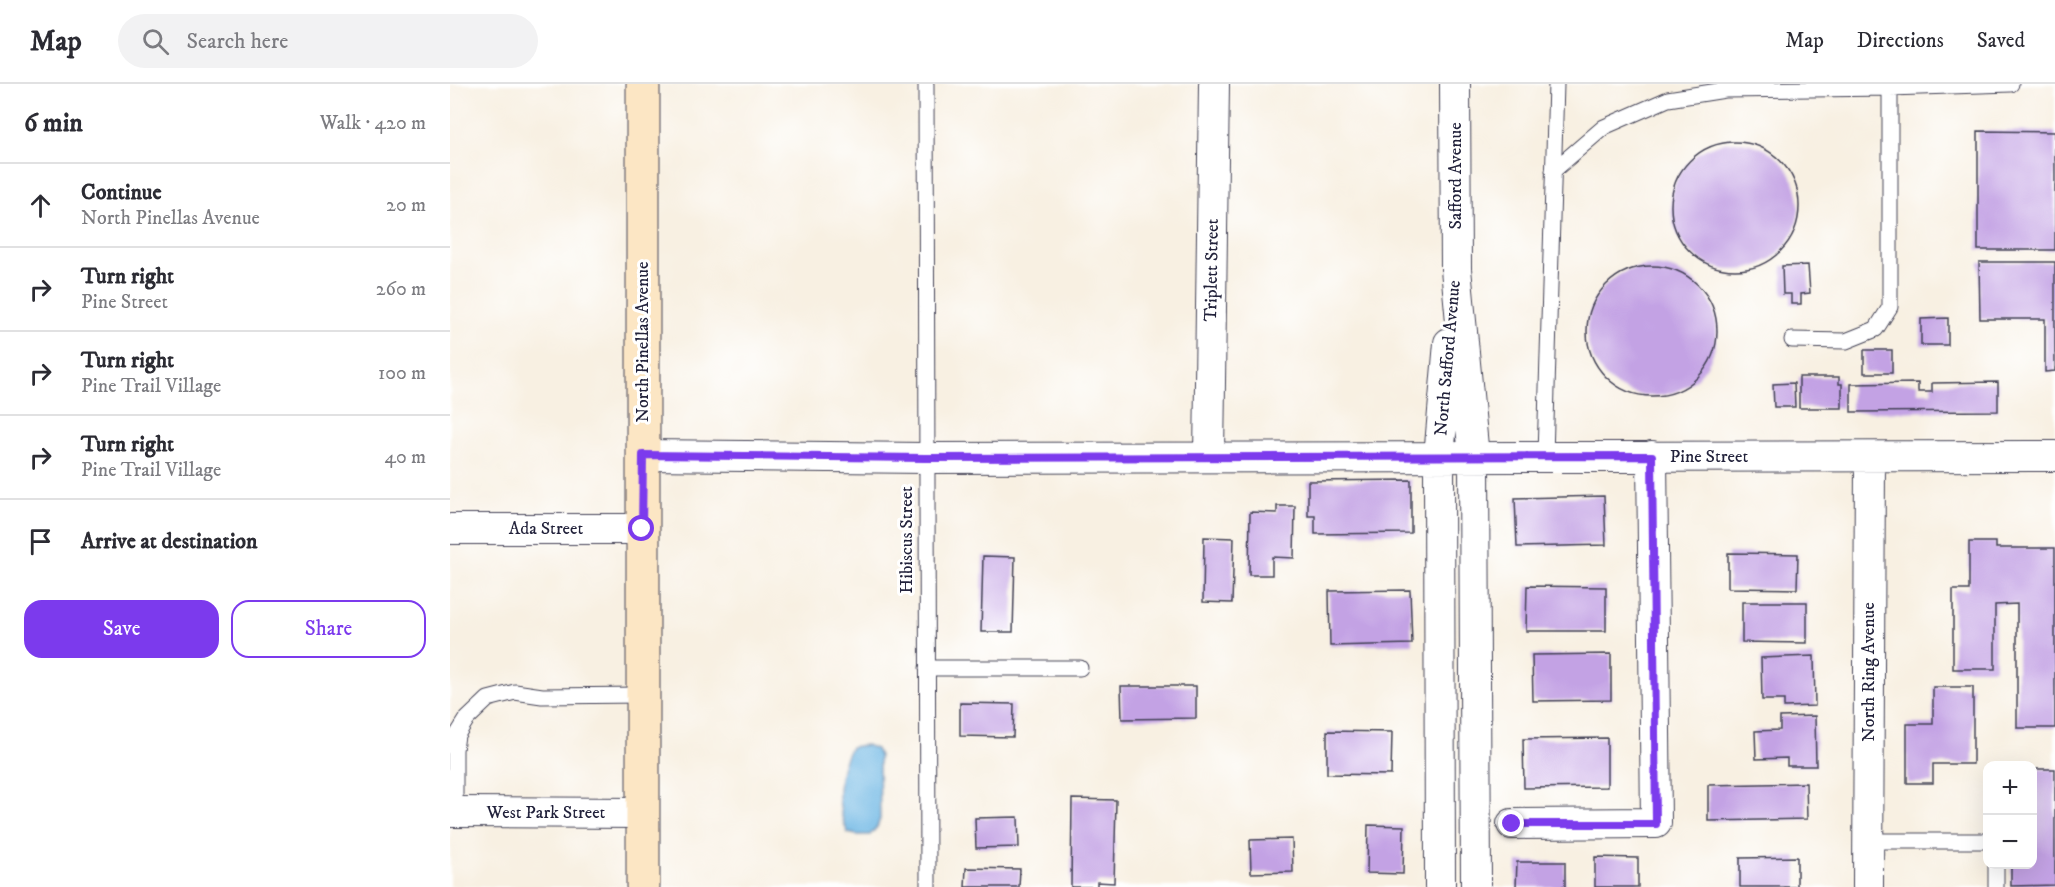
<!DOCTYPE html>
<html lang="en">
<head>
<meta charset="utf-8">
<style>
	:root { --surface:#fff; --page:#f2f2f3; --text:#2b2b33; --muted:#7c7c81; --line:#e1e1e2; --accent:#7c3aed }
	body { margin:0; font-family:"IM FELL DW Pica",serif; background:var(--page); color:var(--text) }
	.controls { position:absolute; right:18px; bottom:18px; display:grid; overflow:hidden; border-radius:12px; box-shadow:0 6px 24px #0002 }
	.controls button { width:54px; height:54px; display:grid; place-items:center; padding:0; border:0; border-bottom:2px solid var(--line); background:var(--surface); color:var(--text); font:30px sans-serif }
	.stop { position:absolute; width:18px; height:18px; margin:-14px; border:4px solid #7c3aed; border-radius:50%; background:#fff }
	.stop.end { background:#7c3aed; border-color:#fff; box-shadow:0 2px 6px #0008 }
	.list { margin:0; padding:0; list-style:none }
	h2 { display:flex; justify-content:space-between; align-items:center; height:78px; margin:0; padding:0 24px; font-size:26px }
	h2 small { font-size:20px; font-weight:400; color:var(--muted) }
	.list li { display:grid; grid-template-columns:39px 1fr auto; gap:18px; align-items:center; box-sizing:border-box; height:84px; padding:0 24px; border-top:2px solid var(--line) }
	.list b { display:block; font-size:22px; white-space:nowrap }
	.list p { margin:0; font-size:20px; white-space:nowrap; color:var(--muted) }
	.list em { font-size:20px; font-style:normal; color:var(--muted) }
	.actions { display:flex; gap:12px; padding:18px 24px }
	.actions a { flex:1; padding:14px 0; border:2px solid var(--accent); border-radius:18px; text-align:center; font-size:21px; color:var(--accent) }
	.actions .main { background:var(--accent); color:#fff }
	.icon { flex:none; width:33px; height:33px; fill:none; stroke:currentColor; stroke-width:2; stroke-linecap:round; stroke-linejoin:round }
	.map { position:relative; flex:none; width:1605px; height:803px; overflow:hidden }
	header { display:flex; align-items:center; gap:36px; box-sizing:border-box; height:84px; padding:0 30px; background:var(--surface); border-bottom:2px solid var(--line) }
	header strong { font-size:28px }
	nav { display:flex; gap:33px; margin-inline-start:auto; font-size:21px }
	.search { width:420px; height:54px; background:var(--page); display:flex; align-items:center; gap:15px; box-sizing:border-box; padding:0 21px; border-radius:33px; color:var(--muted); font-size:22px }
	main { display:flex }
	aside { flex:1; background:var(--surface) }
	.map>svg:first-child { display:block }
	.water { fill:#6ab5e3; stroke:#466c8f; stroke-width:1.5 }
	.building { fill:#c3a2e4 }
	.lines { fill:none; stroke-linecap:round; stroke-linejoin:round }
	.service-casing { stroke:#424154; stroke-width:17 }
	.minor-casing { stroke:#424154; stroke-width:32 }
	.secondary-casing { stroke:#424154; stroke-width:35 }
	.service { stroke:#fff; stroke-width:15 }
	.minor { stroke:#fff; stroke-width:30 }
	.secondary { stroke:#fce6c4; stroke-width:33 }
	.route { stroke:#7c3aed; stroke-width:8 }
	.labels { text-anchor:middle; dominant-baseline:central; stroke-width:6; stroke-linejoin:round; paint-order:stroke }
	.street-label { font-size:18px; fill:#22223b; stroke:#fff }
</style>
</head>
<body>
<header>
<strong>Map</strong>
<div class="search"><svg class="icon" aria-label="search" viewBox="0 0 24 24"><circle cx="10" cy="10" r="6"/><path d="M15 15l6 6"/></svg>Search here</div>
<nav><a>Map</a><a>Directions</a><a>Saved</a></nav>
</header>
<main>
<aside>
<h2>6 min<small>Walk · 420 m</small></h2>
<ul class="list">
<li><svg class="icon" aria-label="ahead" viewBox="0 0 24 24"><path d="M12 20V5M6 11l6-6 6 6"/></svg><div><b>Continue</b><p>North Pinellas Avenue</p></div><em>20 m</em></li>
<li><svg class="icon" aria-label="right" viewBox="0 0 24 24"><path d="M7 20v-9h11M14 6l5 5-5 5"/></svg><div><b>Turn right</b><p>Pine Street</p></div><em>260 m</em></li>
<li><svg class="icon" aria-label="right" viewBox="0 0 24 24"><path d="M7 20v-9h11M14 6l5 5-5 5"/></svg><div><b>Turn right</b><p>Pine Trail Village</p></div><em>100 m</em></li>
<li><svg class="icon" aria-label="right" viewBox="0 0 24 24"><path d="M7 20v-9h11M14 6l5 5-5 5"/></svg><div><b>Turn right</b><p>Pine Trail Village</p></div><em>40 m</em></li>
<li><svg class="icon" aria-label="arrive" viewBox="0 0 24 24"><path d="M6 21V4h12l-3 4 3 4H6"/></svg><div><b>Arrive at destination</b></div></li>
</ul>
<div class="actions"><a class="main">Save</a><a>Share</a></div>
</aside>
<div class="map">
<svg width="1605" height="803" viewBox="0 0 1605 803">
	<rect width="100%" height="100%" fill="#fff"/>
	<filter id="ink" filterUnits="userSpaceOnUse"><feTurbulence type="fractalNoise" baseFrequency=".0167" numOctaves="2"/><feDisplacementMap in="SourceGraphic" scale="12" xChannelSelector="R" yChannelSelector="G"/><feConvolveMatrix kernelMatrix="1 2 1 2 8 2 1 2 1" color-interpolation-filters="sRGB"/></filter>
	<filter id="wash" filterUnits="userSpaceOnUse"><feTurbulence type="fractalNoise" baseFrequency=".008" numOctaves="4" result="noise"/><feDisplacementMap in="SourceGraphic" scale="24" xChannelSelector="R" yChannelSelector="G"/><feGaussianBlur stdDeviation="1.35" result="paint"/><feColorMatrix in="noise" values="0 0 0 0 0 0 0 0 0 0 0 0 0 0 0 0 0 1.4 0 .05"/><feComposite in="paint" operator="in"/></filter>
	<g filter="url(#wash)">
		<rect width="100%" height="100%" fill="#f8f0e2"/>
		<path class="water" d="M416 661 426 665 429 672 430 735 427 743 420 751H407L398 749C385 722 386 689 401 663Z"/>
		<g id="blocks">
			<path class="building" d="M1528 47 1605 48V166H1528Z
				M1221 122a64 64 0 1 1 128 0a64 64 0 1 1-128 0Z
				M1529 178H1605V287L1595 288V235H1530Z
				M1358 181 1360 209 1351 210V220H1341V210H1333L1332 182Z
				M1137 247a65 65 0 1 1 130 0a65 65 0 1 1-130 0Z
				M1498 234V261H1471V235Z
				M1414 266H1442V289H1414Z
				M1349 293H1389V300H1392V324H1349Z
				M1548 298V327L1401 328V300L1468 299V308H1482V299Z
				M1344 299 1345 323H1324L1323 300Z
				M961 396V449L865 450V432H858V397Z
				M1154 412 1156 461 1067 463 1065 414Z
				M827 422H845L844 474 822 473V491H799L800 428 827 429Z
				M754 453 784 454 782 519 753 518Z
				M1519 458H1546V464H1605V644H1567V520L1545 521V585H1503V506H1519Z
				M1278 469 1348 470 1347 505 1278 504Z
				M533 472 565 473 563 548H531Z
				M1077 502 1156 503V547H1076Z
				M960 506 962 560 880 562 879 507Z
				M1292 518H1357V559L1292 558Z
				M1161 570V616L1083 617 1082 571Z
				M1364 572 1365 622 1334 623V616H1312L1311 574Z
				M671 602H746V634L672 635Z
				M1483 603H1523V680H1483V699H1457V640H1483Z
				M510 619 564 620 563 653 510 652Z
				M1365 632 1366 682H1337V674L1306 675 1305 647 1330 646V633Z
				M877 647 942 648 941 691 877 690Z
				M1157 654V703L1074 704 1073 655Z
				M1582 685H1605V801L1561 802V780H1582Z
				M1356 699 1357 735 1258 737V701Z
				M622 715 666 716 664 799 647 798V803H621Z
				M568 733 569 763 526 764 525 734Z
				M918 741 954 742 953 790 917 789Z
				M842 755 843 788 801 789 800 756Z
				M1145 773 1188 774V803H1145Z
				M1347 773V803H1290V774Z
				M1067 778H1115V803H1066Z
				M516 784 570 785 569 803H515Z"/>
		</g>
	</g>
	<g filter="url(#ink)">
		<use href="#blocks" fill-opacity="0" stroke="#424154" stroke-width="1.5"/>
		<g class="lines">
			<defs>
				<path id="service" d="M476 0 478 803
					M1103 87 1154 43 1218 15 1275 6 1440 4 1561 0
					M1342 256 1396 257 1426 245 1440 223V4
					M1095 372 1106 0
					M477 584H630
					M5 728V666L7 651 17 635 38 615 65 608 92 612 192 611
					M1419 757H1538
					M1546 780V803"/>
				<path id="minor" d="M1005 0 1006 185 1024 373 1026 803
					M193 371 476 374 1605 372
					M759 373 764 0
					M0 445H192
					M0 728 193 729
					M1062 740 1206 739 1202 372
					M990 803 989 373 999 259
					M1418 803 1420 373"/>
				<path id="secondary" d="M193 0V803"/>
			</defs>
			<use href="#service" class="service-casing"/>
			<use href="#minor" class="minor-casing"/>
			<use href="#secondary" class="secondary-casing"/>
			<use href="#service" class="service"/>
			<use href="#minor" class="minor"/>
			<use href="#secondary" class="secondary"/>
		</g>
	</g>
	<g class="lines" filter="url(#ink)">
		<path class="route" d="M192 445 193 371 476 374 1202 372 1206 740H1062"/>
	</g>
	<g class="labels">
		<g class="street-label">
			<text transform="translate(1006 92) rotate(-90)">Safford Avenue</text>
			<text transform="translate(762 186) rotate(-89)">Triplett Street</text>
			<text transform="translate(193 258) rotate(-90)">North Pinellas Avenue</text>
			<text transform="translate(998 274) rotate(-85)">North Safford Avenue</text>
			<text x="1259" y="373">Pine Street</text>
			<text x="96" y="445">Ada Street</text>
			<text transform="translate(457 456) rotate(-90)">Hibiscus Street</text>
			<text transform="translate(1419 588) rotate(-90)">North Ring Avenue</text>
			<text x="96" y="729">West Park Street</text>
		</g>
	</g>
</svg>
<div class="controls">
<button>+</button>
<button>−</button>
</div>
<div class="stop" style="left:192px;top:445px"></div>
<div class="stop end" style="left:1062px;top:740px"></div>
</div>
</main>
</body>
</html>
